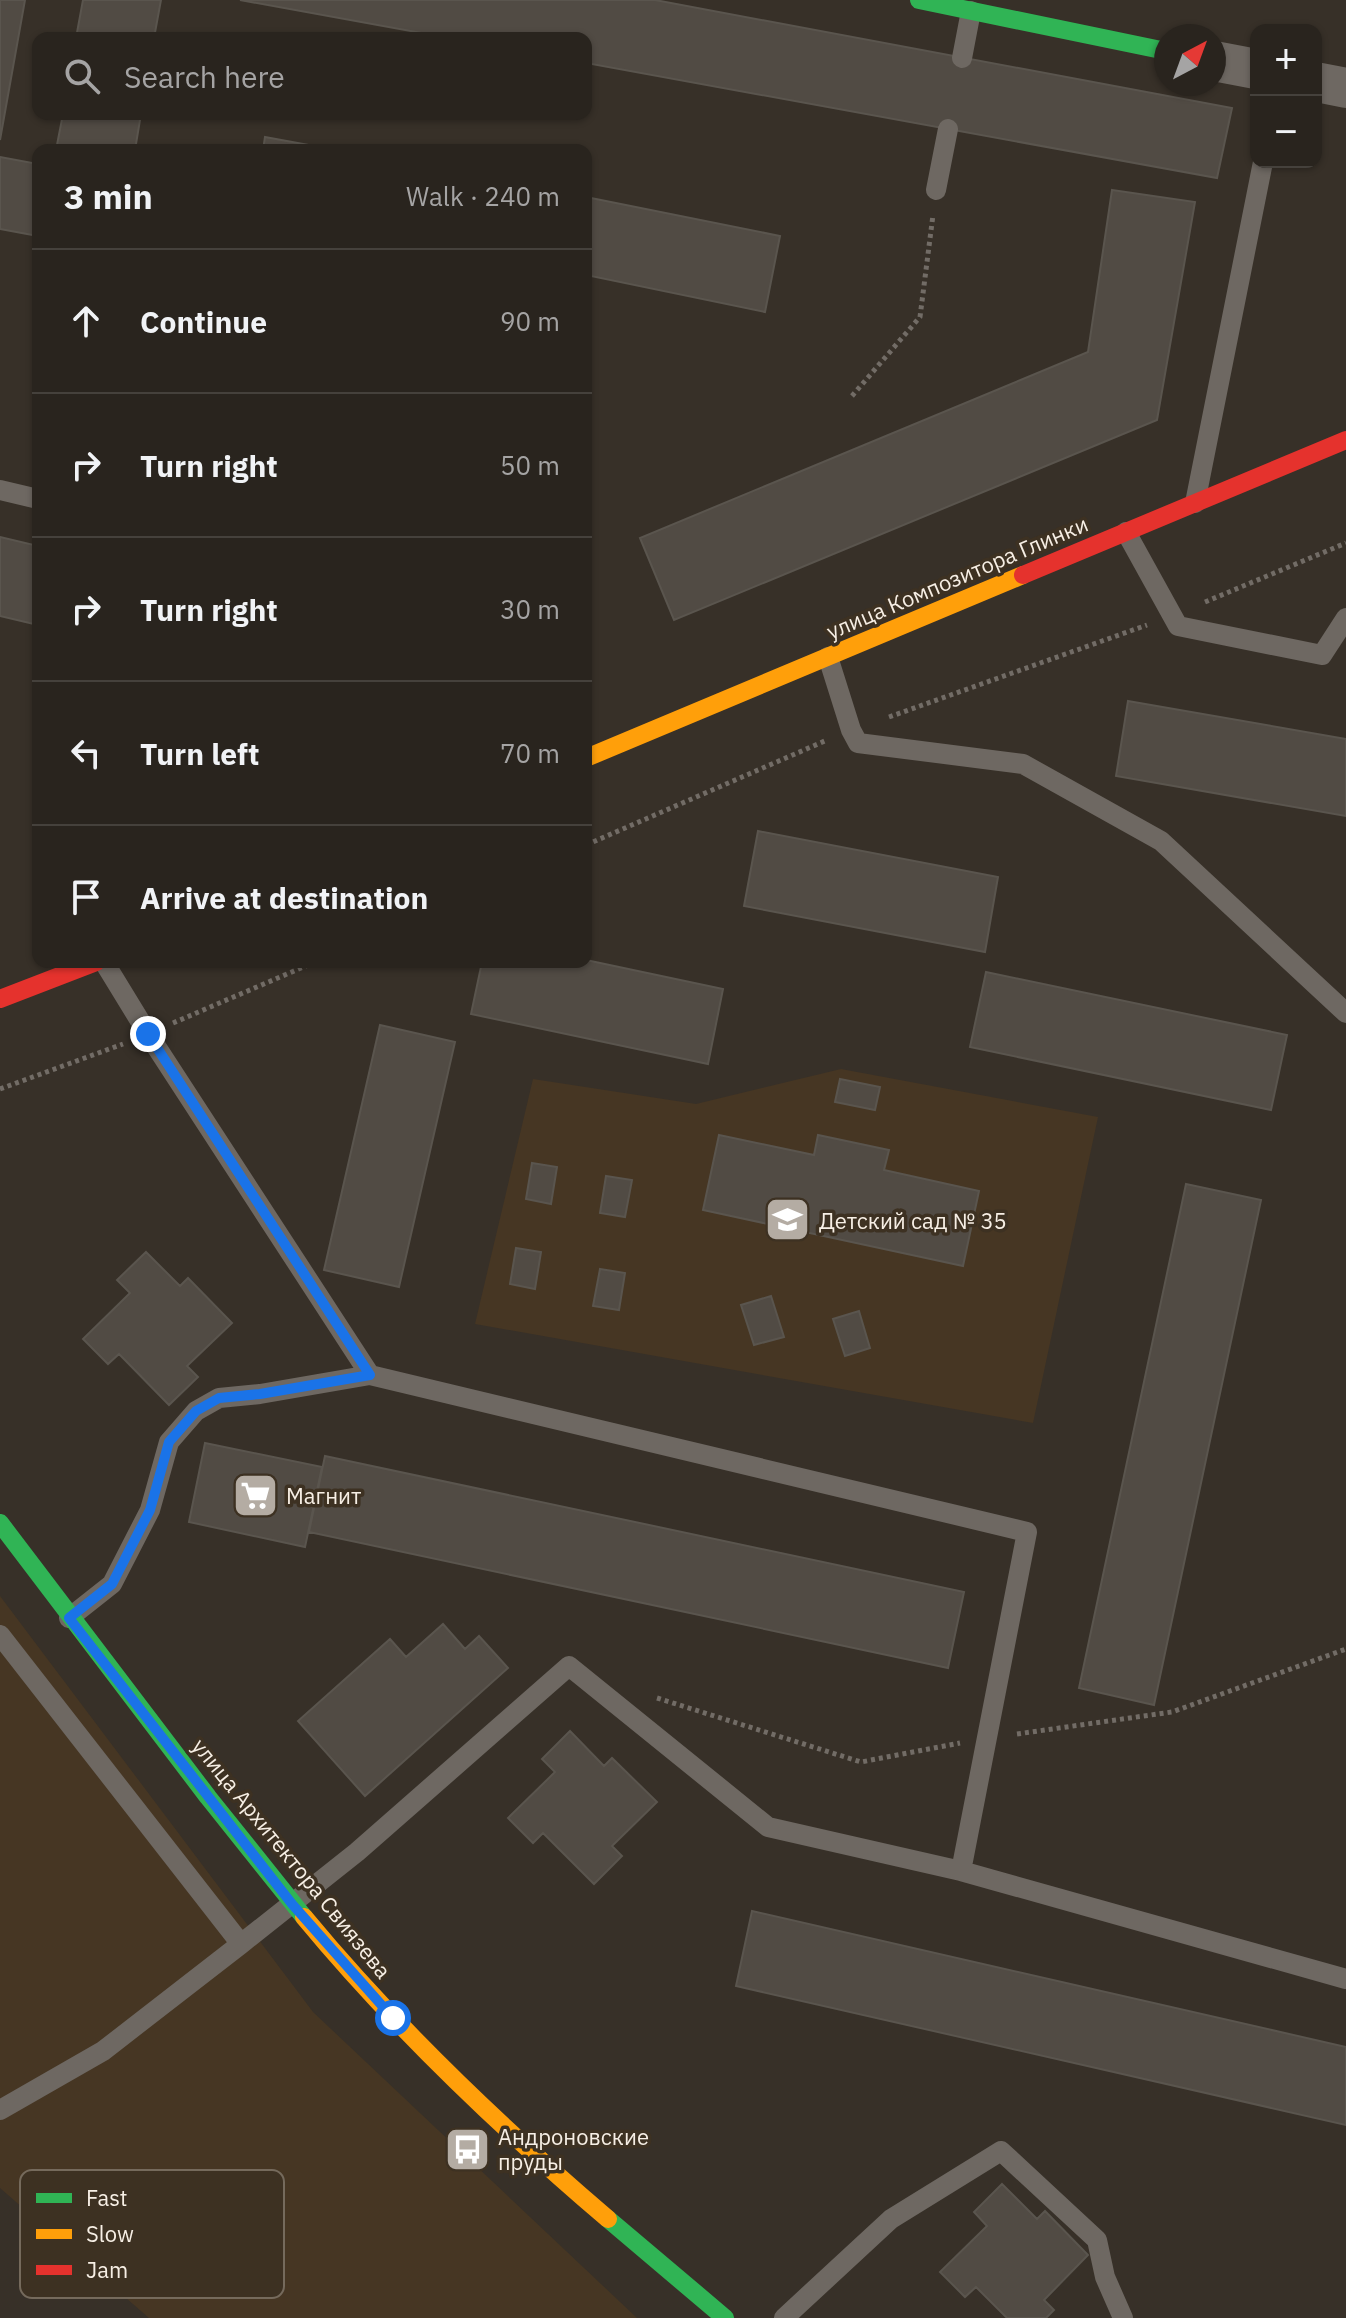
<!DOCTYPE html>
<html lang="en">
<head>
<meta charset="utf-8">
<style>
	:root { --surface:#29241e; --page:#35302b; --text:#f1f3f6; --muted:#a5a4a4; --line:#45413c }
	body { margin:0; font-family:"IBM Plex Sans",sans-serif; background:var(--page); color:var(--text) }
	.controls { position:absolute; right:24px; top:24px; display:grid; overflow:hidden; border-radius:16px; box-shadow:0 2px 6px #0004 }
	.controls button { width:72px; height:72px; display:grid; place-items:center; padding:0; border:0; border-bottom:2px solid var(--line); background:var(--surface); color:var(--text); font:40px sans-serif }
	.compass { position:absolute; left:1154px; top:24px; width:72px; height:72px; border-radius:50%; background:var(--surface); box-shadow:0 2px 6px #0004; rotate:41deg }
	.stop { position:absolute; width:24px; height:24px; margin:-18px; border:6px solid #1a73e8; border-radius:50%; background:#fff }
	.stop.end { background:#1a73e8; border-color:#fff; box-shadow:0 2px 8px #0008 }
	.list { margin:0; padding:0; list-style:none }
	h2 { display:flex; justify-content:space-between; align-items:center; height:104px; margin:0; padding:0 32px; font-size:34px }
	h2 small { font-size:26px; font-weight:400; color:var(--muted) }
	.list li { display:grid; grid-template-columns:52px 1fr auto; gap:24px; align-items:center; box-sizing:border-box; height:144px; padding:0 32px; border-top:2px solid var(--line) }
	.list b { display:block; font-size:30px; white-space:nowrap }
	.list em { font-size:26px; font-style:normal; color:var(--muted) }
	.icon { flex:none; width:44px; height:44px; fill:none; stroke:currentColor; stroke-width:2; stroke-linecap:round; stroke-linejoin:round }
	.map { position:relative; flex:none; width:1346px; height:2318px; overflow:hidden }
	.search { position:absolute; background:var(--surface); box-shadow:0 2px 6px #0004; left:32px; top:32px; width:560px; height:88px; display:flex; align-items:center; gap:20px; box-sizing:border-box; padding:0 28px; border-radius:16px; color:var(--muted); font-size:30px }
	.panel { position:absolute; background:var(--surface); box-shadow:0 2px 6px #0004; left:32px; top:144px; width:560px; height:824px; border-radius:16px }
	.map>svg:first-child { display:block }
	.built { fill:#463623 }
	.building { fill:#514b44; stroke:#5a554e; stroke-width:2 }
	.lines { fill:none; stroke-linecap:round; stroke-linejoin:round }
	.path { stroke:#726c66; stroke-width:5; stroke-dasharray:4 4; stroke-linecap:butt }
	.lane { stroke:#6e6862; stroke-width:20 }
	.street { stroke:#6e6862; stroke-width:40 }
	.fast { stroke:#30b455; stroke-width:18 }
	.slow { stroke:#ff9f0a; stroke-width:18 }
	.jam { stroke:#e5322d; stroke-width:18 }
	.route { stroke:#1a73e8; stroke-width:10 }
	.labels { text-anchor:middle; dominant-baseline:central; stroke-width:7; stroke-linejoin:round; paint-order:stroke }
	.street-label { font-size:22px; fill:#f7efe5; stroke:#3d3122 }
	.poi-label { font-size:22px; fill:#f7efe5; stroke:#3d3122; text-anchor:start }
	.key { fill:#3d3122; stroke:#756a5c; stroke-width:2 }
	.key-label { font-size:22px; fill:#f7efe5 }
</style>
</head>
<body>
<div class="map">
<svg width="1346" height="2318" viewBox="0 0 1346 2318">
	<rect width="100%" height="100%" fill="#373028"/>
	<path class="built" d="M841 1069 1098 1117 1033 1423 475 1324 533 1079 696 1104Z
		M0 1596 313 2012 637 2318H149L0 2188Z"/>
	<path class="building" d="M0 0H25L0 140Z
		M83 0H161L154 38H76Z
		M240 0H655L1232 108 1217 178 586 63V38H449Z
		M63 114H141L135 150H56Z
		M265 137 336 150H263Z
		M0 157 38 164V236L0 229Z
		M1112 190 1195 202 1157 420 674 620 640 538 1088 352Z
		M586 197 780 236 765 312 586 275Z
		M0 537 38 546V625L0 616Z
		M1128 701 1346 739V816L1116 776Z
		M758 831 998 877 985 952 744 906Z
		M586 960 723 989 708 1064 471 1014 482 962H586Z
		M986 972 1287 1035 1271 1110 970 1047Z
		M380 1025 455 1042 399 1287 324 1270Z
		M840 1079 880 1087 875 1110 835 1102Z
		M719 1135 814 1155 818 1135 889 1150 884 1170 979 1191 963 1266 703 1210Z
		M532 1163 557 1167 551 1204 526 1199Z
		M606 1176 632 1180 625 1217 600 1213Z
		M1186 1184 1261 1200 1154 1705 1079 1688Z
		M516 1248 541 1252 535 1289 510 1284Z
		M146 1252 180 1286 188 1278 232 1323 187 1366 198 1377 169 1405 119 1354 108 1364 83 1339 130 1293 117 1280Z
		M600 1269 625 1273 619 1310 593 1306Z
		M771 1296 784 1337 754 1345 741 1305Z
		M859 1311 870 1348 845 1356 833 1319Z
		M205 1443 322 1467 305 1547 189 1522Z
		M325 1456 964 1592 948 1668 309 1532Z
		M443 1624 465 1649 479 1636 508 1668 365 1796 298 1721 390 1639 406 1657Z
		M570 1731 604 1766 612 1758 657 1802 612 1846 622 1856 594 1884 543 1833 533 1843 508 1818 555 1772 542 1759Z
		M752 1911 1346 2047V2125L736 1986Z
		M1002 2184 1037 2219 1045 2211 1088 2255 1044 2300 1054 2310 1046 2318H1007L976 2287 965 2297 940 2272 987 2226 974 2212Z"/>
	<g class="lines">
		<path class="path" d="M852 396 920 317 933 215
			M1205 602 1346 543
			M889 717 1147 625
			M586 845 827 740
			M173 1023 315 962
			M0 1089 123 1044
			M657 1698 861 1762 960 1743
			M1017 1734 1172 1712 1346 1649"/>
		<path class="lane" d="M962 58 971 11
			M936 190 948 129
			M0 490 38 499
			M1195 503 1263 162
			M1126 532 1178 626 1322 655 1346 618
			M828 657 851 730 858 743 1023 764 1161 841 1346 1013
			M69 1618 112 1584 150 1510 169 1442 196 1411 219 1398 260 1394 370 1375
			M0 1635 241 1944
			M961 1871 1346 1979
			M0 2110 103 2051 241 1944 357 1852 569 1666 768 1827 961 1871 1027 1532 370 1375 148 1034 104 962
			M784 2318 891 2219 1001 2151 1097 2240 1105 2277 1123 2318"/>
		<path class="street" d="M1214 61 1256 69
			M1316 82 1346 88"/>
		<path class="fast" d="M919 0 1166 51
			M0 1523 208 1797 304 1917
			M608 2219 725 2318"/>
		<path class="slow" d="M586 758 1023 575
			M304 1917C395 2027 499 2126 608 2219"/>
		<path class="jam" d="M1023 575 1346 440
			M0 999 96 962"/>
	</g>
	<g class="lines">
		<path class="route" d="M148 1034 370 1375 260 1394 219 1398 196 1411 169 1442 150 1510 112 1584 69 1618 292 1904 393 2018"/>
	</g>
	<defs>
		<symbol id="school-square" viewBox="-11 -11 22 22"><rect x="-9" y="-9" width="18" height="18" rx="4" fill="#b4aca3" stroke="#3d3122"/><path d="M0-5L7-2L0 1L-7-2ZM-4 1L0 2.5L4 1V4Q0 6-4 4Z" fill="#fff"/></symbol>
		<symbol id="supermarket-square" viewBox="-11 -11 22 22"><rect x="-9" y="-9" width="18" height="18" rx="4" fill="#b4aca3" stroke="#3d3122"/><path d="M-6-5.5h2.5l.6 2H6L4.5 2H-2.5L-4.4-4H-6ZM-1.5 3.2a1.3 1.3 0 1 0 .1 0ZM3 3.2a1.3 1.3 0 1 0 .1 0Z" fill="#fff"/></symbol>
		<symbol id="bus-square" viewBox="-11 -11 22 22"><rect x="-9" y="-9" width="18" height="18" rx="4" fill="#b4aca3" stroke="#3d3122"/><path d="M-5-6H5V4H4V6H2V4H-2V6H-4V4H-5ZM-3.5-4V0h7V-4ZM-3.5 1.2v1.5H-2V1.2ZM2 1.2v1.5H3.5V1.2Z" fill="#fff"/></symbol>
	</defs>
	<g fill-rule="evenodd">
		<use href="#school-square" x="762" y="1194" width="51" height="51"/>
		<use href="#supermarket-square" x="230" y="1470" width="51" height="51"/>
		<use href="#bus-square" x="442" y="2124" width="51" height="51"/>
	</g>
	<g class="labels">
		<g class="street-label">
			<text transform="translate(957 577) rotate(-23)">улица Композитора Глинки</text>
			<text transform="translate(292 1858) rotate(51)">улица Архитектора Свиязева</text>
		</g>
		<g class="poi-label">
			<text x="819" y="1220">Детский сад № 35</text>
			<text x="286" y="1495">Магнит</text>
			<text x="498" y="2136">Андроновские<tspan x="498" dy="25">пруды</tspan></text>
		</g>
	</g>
	<rect x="20" y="2170" width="264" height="128" rx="12" class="key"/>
	<rect x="36" y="2193" width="36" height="10" fill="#30b455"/>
	<rect x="36" y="2229" width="36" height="10" fill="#ff9f0a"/>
	<rect x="36" y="2265" width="36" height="10" fill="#e5322d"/>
	<g class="key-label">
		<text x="86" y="2206">Fast</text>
		<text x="86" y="2242">Slow</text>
		<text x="86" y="2278">Jam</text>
	</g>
</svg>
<div class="controls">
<button>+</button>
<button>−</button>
</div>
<svg class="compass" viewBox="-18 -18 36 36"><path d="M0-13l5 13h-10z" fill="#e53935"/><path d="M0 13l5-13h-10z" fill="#a5a4a4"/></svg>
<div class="stop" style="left:393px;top:2018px"></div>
<div class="stop end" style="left:148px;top:1034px"></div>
<div class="search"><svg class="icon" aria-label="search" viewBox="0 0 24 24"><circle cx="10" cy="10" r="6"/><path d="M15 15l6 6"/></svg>Search here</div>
<section class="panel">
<h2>3 min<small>Walk · 240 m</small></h2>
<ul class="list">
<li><svg class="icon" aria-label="ahead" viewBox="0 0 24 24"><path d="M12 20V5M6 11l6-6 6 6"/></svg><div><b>Continue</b></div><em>90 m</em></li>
<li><svg class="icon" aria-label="right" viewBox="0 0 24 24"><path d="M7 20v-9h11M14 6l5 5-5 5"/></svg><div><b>Turn right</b></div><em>50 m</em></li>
<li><svg class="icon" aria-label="right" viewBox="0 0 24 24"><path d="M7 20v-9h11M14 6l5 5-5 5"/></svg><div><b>Turn right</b></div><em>30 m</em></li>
<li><svg class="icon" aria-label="left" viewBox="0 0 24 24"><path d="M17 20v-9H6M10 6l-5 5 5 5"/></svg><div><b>Turn left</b></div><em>70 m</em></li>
<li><svg class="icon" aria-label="arrive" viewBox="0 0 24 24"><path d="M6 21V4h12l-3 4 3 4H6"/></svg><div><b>Arrive at destination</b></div></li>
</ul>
</section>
</div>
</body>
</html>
